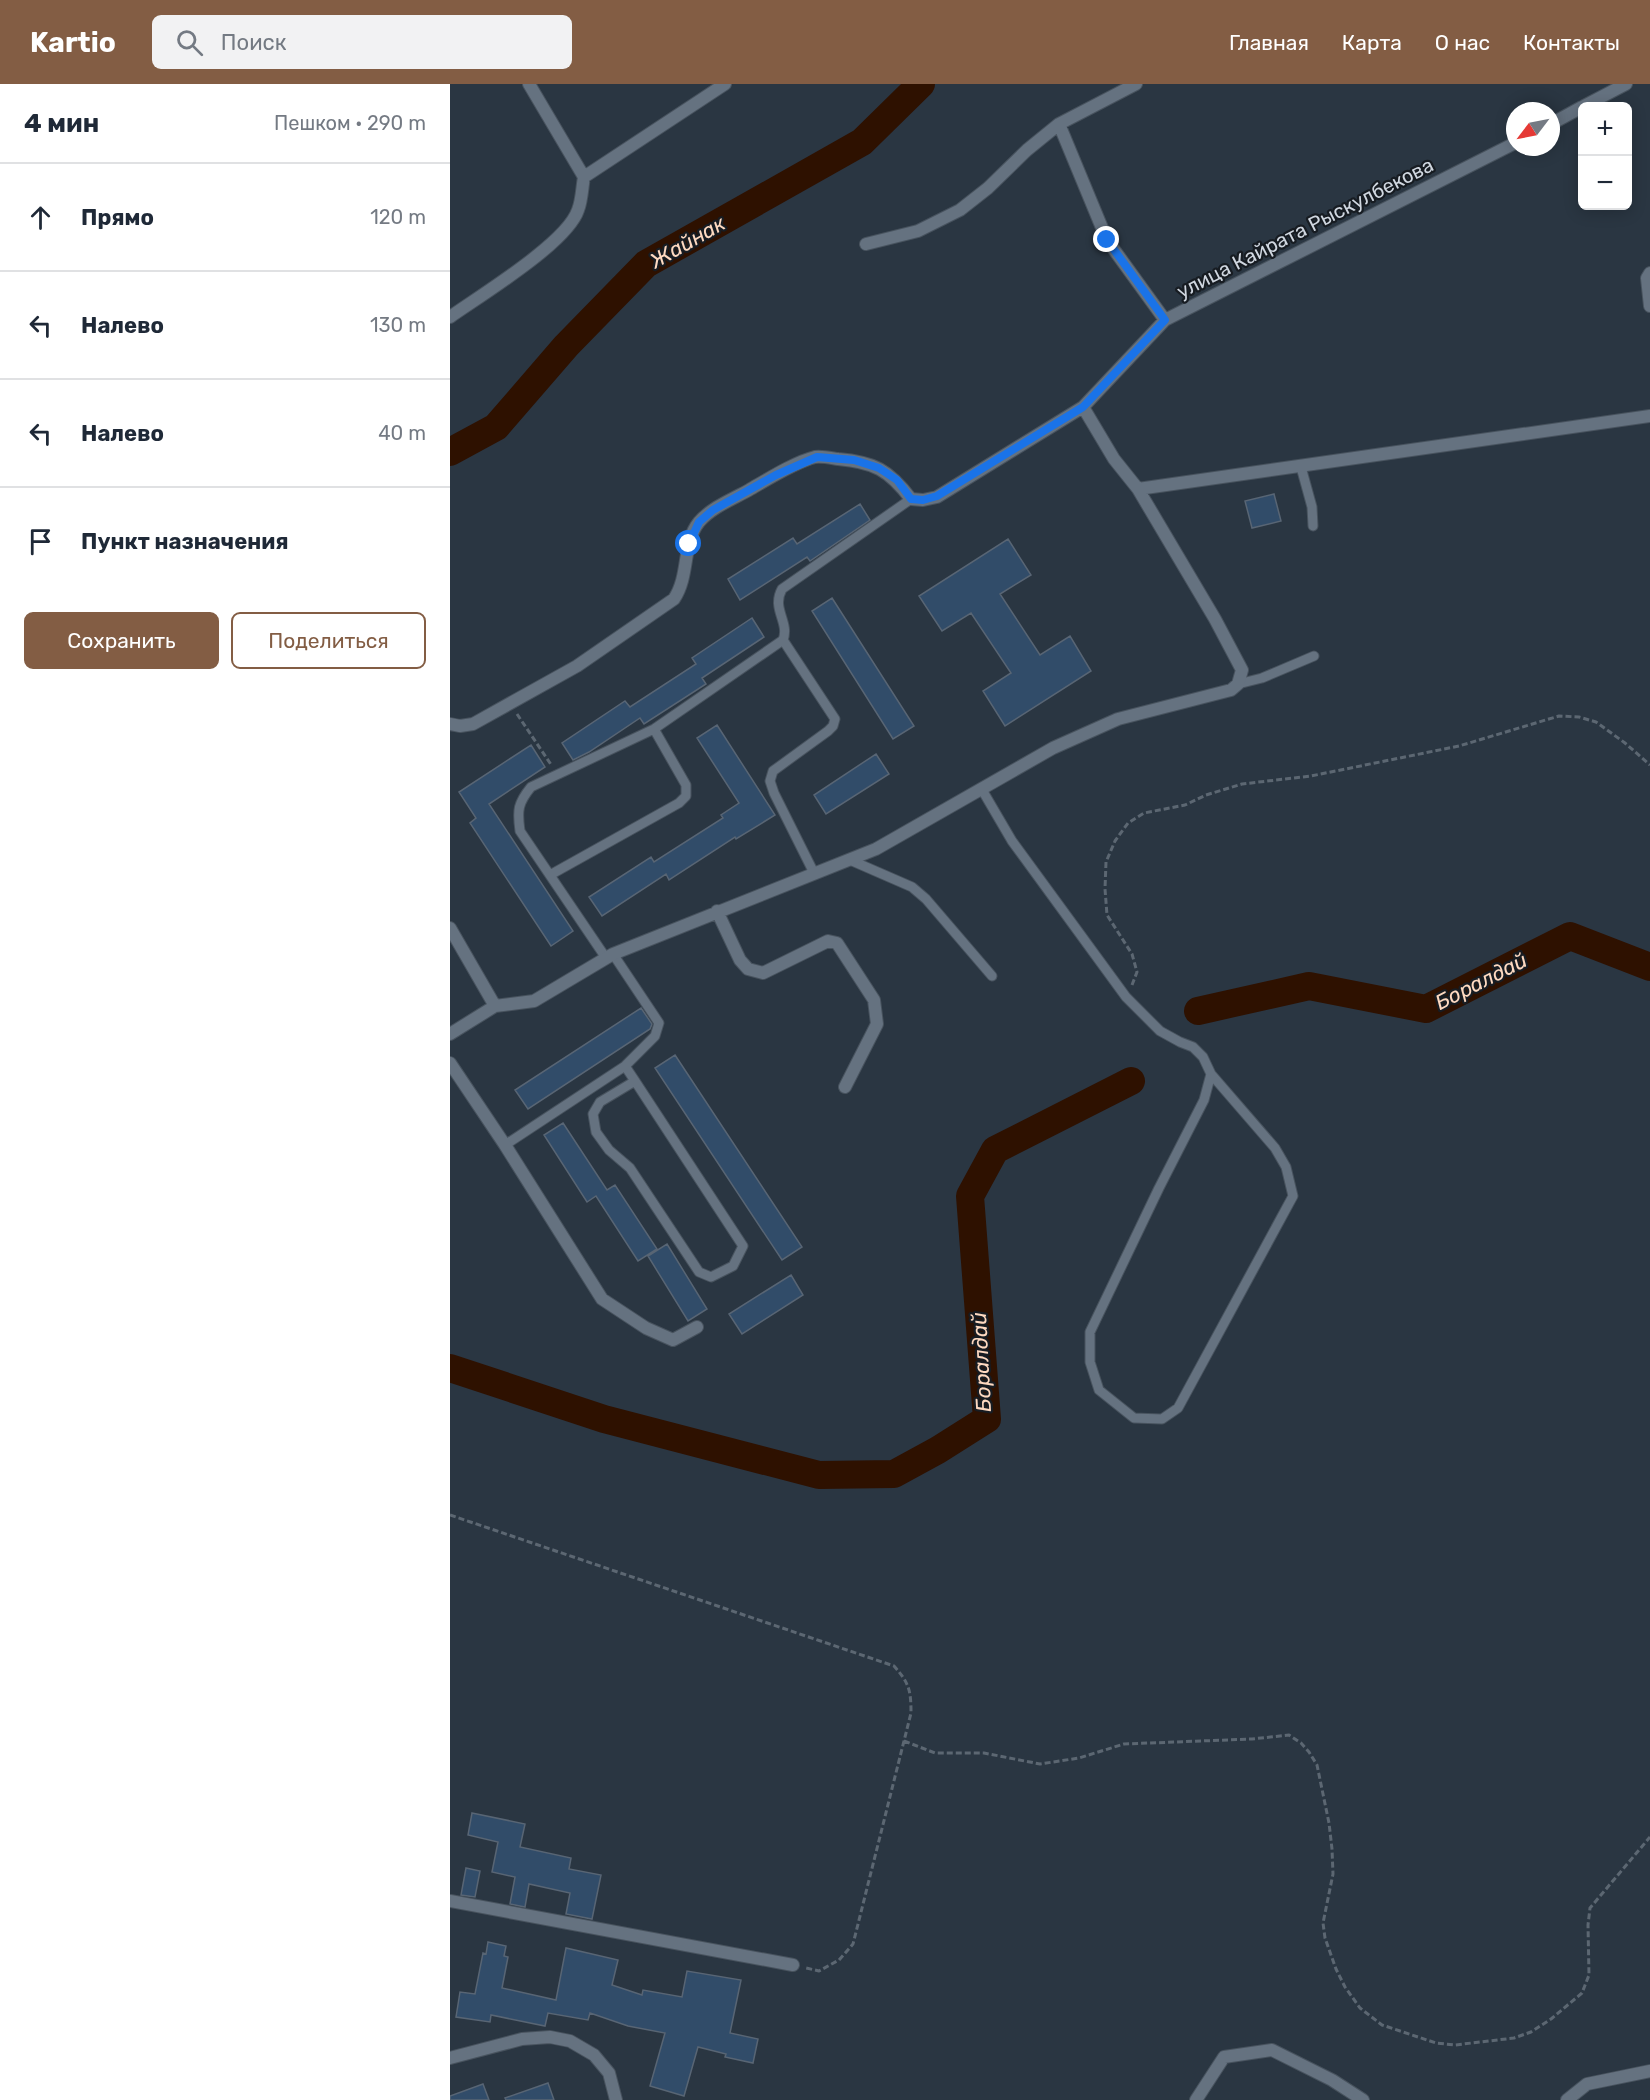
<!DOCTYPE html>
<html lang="ru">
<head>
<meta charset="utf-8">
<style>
	:root { --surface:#fff; --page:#f2f2f3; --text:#1f2937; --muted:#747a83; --line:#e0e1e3; --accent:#835d44 }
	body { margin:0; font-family:Rubik,sans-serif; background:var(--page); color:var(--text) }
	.controls { position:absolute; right:18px; top:18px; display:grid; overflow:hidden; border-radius:9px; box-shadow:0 3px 15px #0003 }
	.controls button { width:54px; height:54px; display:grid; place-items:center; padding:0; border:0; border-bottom:2px solid var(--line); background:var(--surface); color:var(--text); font:30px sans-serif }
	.compass { position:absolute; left:1056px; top:18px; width:54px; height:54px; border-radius:50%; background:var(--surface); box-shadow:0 3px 15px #0003; rotate:238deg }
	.stop { position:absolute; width:18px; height:18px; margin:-14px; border:4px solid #1a73e8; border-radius:50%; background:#fff }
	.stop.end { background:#1a73e8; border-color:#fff; box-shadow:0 2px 6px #0008 }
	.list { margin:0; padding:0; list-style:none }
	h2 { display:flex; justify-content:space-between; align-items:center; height:78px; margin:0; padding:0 24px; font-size:26px }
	h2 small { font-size:20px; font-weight:400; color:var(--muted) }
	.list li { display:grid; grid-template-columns:39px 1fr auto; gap:18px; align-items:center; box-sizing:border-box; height:108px; padding:0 24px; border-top:2px solid var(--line) }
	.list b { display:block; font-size:22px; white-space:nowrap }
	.list em { font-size:20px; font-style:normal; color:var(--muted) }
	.actions { display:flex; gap:12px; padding:18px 24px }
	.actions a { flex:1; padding:14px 0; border:2px solid var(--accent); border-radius:9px; text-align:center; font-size:21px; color:var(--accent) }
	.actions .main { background:var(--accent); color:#fff }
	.icon { flex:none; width:33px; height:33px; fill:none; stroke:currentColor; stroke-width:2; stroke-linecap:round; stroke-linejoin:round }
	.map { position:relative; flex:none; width:1200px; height:2016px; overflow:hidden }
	header { display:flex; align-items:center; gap:36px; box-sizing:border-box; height:84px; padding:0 30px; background:var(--accent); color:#fff }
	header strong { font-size:28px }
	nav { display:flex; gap:33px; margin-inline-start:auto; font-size:21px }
	.search { width:420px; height:54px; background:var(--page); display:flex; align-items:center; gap:15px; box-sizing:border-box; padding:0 21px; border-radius:9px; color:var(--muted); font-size:22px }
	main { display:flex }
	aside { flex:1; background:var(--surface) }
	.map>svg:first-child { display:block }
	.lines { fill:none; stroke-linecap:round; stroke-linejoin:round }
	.river { stroke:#2e1100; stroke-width:28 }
	.building { fill:#314c69; stroke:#586574; stroke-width:1.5 }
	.service-casing { stroke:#48535e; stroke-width:11 }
	.minor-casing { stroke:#48535e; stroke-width:14 }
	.path { stroke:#5c6772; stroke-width:3; stroke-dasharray:6 3; stroke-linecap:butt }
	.service { stroke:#657280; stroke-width:9 }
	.minor { stroke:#657280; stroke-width:12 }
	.route { stroke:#1a73e8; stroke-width:8 }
	.labels { text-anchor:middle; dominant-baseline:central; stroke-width:4.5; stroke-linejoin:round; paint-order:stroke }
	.street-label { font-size:20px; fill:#d0d7e0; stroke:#171c22 }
	.water-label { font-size:21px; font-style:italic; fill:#ffdac1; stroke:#171c22 }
</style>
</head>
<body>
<header>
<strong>Kartio</strong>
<div class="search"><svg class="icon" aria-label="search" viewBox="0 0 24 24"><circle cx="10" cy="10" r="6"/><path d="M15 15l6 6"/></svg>Поиск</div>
<nav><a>Главная</a><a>Карта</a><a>О нас</a><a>Контакты</a></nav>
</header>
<main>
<aside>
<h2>4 мин<small>Пешком · 290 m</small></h2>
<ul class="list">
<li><svg class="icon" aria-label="ahead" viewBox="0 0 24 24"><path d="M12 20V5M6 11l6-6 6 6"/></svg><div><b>Прямо</b></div><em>120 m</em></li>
<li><svg class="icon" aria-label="left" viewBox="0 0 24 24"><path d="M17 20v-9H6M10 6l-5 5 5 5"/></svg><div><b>Налево</b></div><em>130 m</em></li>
<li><svg class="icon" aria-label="left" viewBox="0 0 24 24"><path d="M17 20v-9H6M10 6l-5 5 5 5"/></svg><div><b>Налево</b></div><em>40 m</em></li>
<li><svg class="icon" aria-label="arrive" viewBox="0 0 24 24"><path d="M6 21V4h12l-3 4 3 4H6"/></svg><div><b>Пункт назначения</b></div></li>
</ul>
<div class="actions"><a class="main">Сохранить</a><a>Поделиться</a></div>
</aside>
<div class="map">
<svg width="1200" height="2016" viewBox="0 0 1200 2016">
	<rect width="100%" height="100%" fill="#2a3642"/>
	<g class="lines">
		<path class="river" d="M0 368 46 343 116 262 196 180 412 58 471 0
			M748 927 859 902 976 925 1120 852 1200 883
			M0 1284 154 1335 369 1391 444 1390 488 1366 537 1335 520 1112 545 1066 681 997"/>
	</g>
	<path class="building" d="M824 410 831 437 802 444 795 417Z
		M410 420 420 436 360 477 357 473 290 516 278 495 343 454 347 460Z
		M558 455 581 491 550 510 590 571 620 552 641 587 555 642 533 607 561 589 521 529 492 547 469 512Z
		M382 514 464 642 443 655 362 527Z
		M302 534 314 553 252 594 256 600 194 640 190 634 139 668 123 676 112 659 175 617 180 623 246 580 242 574Z
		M267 641 325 731 286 755 285 753 219 796 216 790 152 832 139 813 201 773 204 778 273 734 271 731 289 719 247 654Z
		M81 661 95 683 39 720 123 847 101 862 20 739 26 734 9 708Z
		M426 670 439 690 376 730 364 711Z
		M191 924 202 940 200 945 78 1025 65 1006Z
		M225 971 352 1163 332 1176 205 984Z
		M113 1039 157 1106 165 1101 207 1165 188 1177 146 1112 137 1118 94 1051Z
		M217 1160 257 1225 238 1237 198 1172Z
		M341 1191 353 1211 292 1250 279 1230Z
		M22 1729 75 1740 70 1763 121 1774 119 1785 151 1791 142 1835 116 1830 120 1809 79 1800 75 1823 60 1820 65 1793 42 1788 48 1758 18 1751Z
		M16 1784 30 1787 25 1813 11 1811Z
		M38 1858 56 1862 54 1872 58 1873 52 1904 106 1916 116 1864 168 1876 162 1901 192 1911 193 1906 232 1913 237 1887 291 1896 280 1949 308 1955 303 1979 275 1973 276 1970 248 1963 234 2012 200 2002 215 1949 178 1942 140 1929 138 1936 98 1929 95 1942 41 1931 40 1938 6 1933 10 1908 25 1910 33 1869 36 1870Z
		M98 1999 104 2016H56L55 2014Z
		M33 2000 39 2016H0V2012Z"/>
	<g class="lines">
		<defs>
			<path id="service" d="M851 383 862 423 863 442
				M333 556 385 635 383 642 378 647 323 687 320 697 324 709 364 789
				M788 600 812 594 864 572
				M531 704 562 757 676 913 710 947 730 958 743 963 753 973 761 990 825 1064 836 1083 843 1112 728 1324 712 1335 684 1334 649 1306 640 1278V1248L709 1104 754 1016 761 990
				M400 776 462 803 476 815 542 892
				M100 791 229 719 236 712V701L204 645
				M156 874 70 747C67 726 68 719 81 703L204 645 333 556C340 538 321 525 332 505L461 415
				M175 982 185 997 293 1162 283 1182 261 1193 249 1188 180 1084 159 1066 146 1048 143 1030 150 1018 185 997
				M55 1061 175 982 205 952 209 939 163 870"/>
			<path id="minor" d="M79 0 134 93
				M1134 22 1176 0
				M609 40 657 156 715 236
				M1101 40 1132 23
				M416 160 468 147 510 126 538 104 577 66 609 40 686 0
				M1200 189 1197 194 1200 222
				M0 233C31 211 117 159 128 126 132 116 132 104 134 93L275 0
				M633 323 664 375 688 405 1200 332
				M0 640 10 642 23 640 127 582 224 515C240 491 232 459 249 438 262 423 283 415 299 406 318 395 345 378 365 373 372 372 381 374 388 375 424 378 439 386 461 415L473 416 487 413 633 323 715 236 1065 59
				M267 827 290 876 298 885 313 889 378 857 387 859 424 916 427 940 395 1003
				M0 844 45 922 84 917 163 870 426 765 603 664 668 635 781 606 788 600 792 586 765 535 688 405
				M0 950 45 922
				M0 979 55 1061 152 1215 196 1244 223 1256 247 1243
				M0 1817 343 1881
				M0 1974 72 1955 100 1953 120 1957 144 1971 159 1989 166 2016
				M746 2016 774 1973 822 1966 882 1996 913 2016
				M1117 2016 1137 2000 1200 1987"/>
		</defs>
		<use href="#service" class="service-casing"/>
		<use href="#minor" class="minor-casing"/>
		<path class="path" d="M67 630 102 682
			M682 901 687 888 682 870 657 831 655 805 656 778 665 757 678 739 694 729 735 721 756 711 792 700 861 692 1009 662 1109 632 1129 633 1146 638 1175 659 1200 681
			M0 1431 444 1582C459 1599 461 1606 461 1629L403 1860 389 1876 369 1887 356 1884
			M454 1657 485 1669H534L590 1680 629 1674 674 1660 802 1655 839 1651 851 1659 859 1668 867 1681 879 1739 882 1765 883 1790 873 1839 875 1854 886 1885 895 1903 910 1924 932 1941 986 1959 1005 1961 1064 1954 1081 1948 1101 1935 1132 1909 1139 1891 1138 1841 1140 1824 1200 1753"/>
		<use href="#service" class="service"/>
		<use href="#minor" class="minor"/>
	</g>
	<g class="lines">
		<path class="route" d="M239 460 249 438 263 426 326 391 367 373 404 376 429 384 447 396 461 415 473 416 487 412 633 323 715 236 657 156"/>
	</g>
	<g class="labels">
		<g class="street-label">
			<text transform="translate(855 144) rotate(-27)">улица Кайрата Рыскулбекова</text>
		</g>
		<g class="water-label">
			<text transform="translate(237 158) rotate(-30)">Жайнак</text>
			<text transform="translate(1031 897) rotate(-27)">Боралдай</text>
			<text transform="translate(531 1278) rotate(-93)">Боралдай</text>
		</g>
	</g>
</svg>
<div class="controls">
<button>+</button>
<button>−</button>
</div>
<svg class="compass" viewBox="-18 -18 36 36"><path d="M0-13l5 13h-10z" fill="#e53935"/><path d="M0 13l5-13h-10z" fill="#747a83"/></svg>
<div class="stop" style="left:239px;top:460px"></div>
<div class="stop end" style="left:657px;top:156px"></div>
</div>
</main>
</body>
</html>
